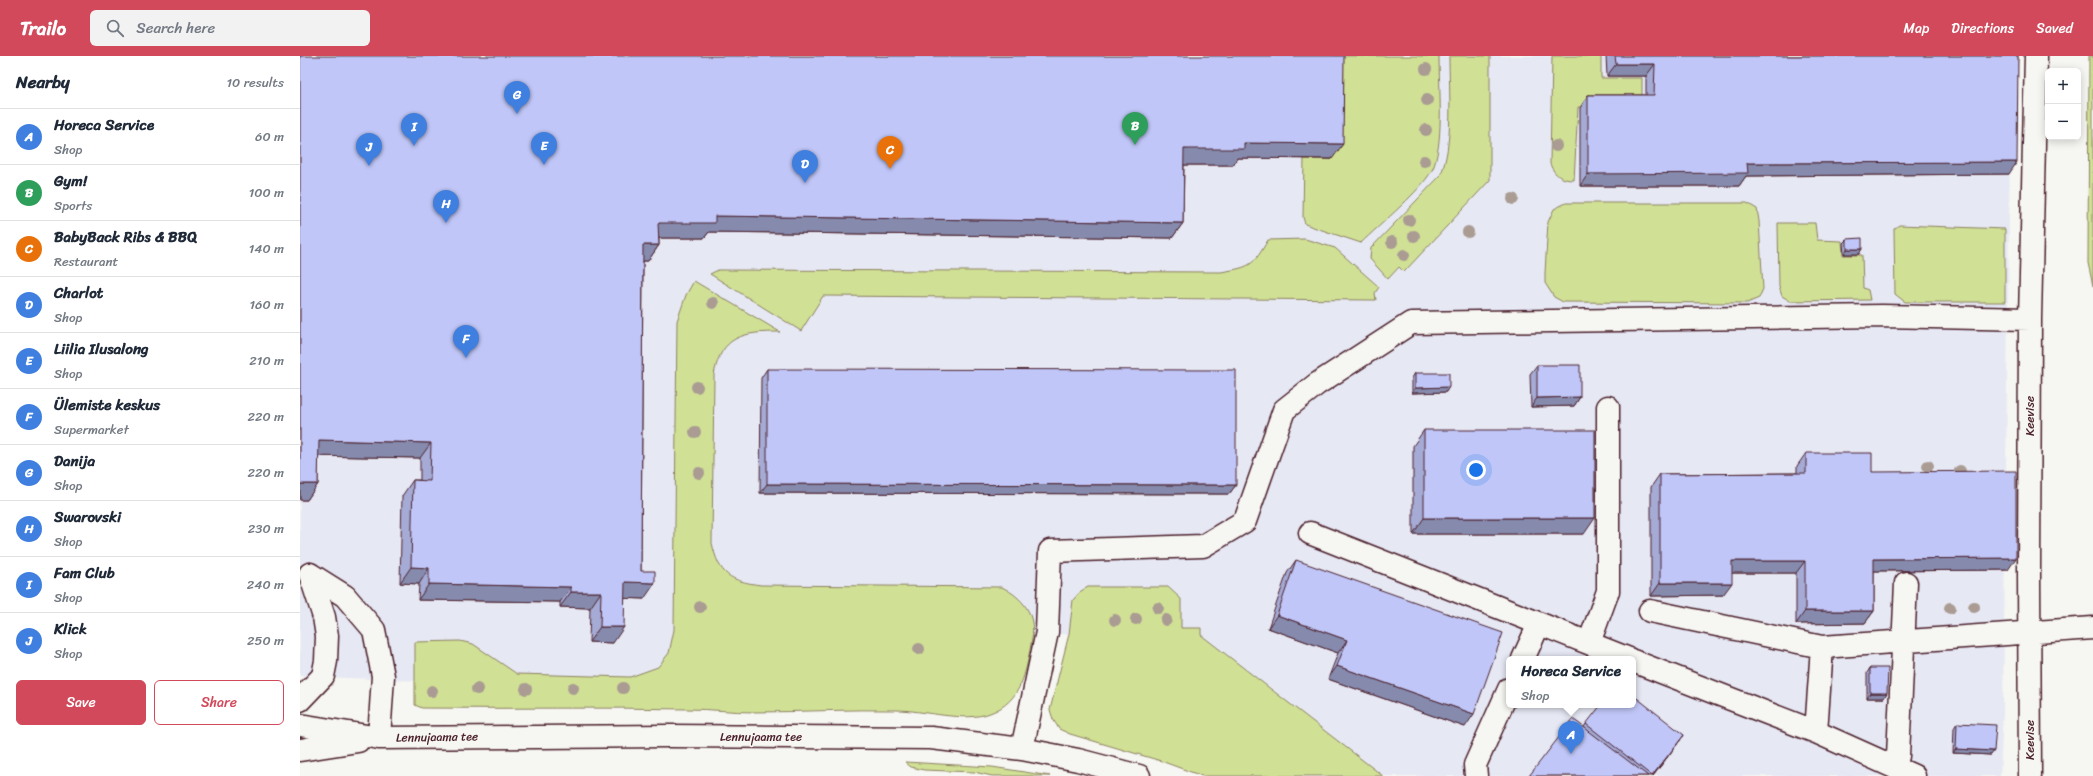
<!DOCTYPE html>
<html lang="en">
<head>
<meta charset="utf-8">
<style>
	:root { --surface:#fff; --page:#f2f2f3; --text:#1f2937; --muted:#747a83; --line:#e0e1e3; --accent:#d1495b }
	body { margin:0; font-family:Sriracha,sans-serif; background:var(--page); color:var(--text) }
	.controls { position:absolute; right:12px; top:12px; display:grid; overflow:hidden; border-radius:6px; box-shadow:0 2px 10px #0003 }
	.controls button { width:36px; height:36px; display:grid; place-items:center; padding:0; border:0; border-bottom:1px solid var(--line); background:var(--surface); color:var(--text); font:20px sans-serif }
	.you { position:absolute; left:1176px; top:414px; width:14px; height:14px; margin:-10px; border:3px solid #fff; border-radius:50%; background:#1a73e8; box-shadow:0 0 0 6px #1a73e833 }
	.badge { display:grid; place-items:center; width:26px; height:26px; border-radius:50%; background:var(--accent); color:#fff; font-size:13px; font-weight:700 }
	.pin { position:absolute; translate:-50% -33px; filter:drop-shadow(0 1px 2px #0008) }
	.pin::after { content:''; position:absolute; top:21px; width:14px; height:12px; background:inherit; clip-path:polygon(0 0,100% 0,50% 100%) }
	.popup { position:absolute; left:1206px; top:600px; width:130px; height:52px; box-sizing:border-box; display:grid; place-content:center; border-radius:6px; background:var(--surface); filter:drop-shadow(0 1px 3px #0005); font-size:13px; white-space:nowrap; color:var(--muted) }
	.popup b { font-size:15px; color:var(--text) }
	.popup::after { content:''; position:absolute; left:50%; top:100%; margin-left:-8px; border:8px solid transparent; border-top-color:var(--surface) }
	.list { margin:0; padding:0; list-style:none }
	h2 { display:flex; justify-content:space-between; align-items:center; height:52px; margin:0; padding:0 16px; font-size:17px }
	h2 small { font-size:13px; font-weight:400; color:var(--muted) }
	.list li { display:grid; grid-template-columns:26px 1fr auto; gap:12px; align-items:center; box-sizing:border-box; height:56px; padding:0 16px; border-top:1px solid var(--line) }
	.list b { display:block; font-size:15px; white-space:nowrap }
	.list p { margin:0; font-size:13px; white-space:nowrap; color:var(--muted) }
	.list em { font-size:13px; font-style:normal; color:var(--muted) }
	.actions { display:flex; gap:8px; padding:12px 16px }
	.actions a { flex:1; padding:9px 0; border:1px solid var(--accent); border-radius:6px; text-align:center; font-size:14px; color:var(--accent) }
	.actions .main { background:var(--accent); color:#fff }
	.icon { flex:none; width:22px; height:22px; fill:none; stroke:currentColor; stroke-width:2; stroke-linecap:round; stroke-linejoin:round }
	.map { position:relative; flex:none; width:1793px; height:720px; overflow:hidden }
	header { display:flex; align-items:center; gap:24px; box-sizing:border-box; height:56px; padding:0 20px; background:var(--accent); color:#fff }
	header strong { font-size:19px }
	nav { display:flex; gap:22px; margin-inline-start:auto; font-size:14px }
	.search { width:280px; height:36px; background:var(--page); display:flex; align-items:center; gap:10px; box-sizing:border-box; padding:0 14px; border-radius:6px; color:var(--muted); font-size:15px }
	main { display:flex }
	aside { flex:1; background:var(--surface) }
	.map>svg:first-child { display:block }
	.built { fill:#e6e8f4; fill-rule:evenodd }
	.green { fill:#d0e195; stroke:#8d8060 }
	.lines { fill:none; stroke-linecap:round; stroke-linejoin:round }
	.minor-casing { stroke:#4a1f2b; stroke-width:25 }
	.minor { stroke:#f6f6f2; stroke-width:22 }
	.tree { fill:#aa9b93 }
	.wall { fill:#a5abd5; stroke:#4a1f2b }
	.shaded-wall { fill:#868bae; stroke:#4a1f2b }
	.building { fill:#c0c7f8; stroke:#4a1f2b }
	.labels { text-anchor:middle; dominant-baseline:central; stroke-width:3.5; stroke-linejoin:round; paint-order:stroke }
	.street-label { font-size:12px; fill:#4a1f2b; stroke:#f6f6f2 }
</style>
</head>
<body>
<header>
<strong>Trailo</strong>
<div class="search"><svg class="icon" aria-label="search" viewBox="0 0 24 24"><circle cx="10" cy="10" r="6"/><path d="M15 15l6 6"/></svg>Search here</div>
<nav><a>Map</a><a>Directions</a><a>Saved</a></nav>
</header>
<main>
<aside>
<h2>Nearby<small>10 results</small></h2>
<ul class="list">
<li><span class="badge" style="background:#3f7fe0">A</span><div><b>Horeca Service</b><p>Shop</p></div><em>60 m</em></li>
<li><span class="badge" style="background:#2e9e5b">B</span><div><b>Gym!</b><p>Sports</p></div><em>100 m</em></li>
<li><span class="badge" style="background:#e8710a">C</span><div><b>BabyBack Ribs &amp; BBQ</b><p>Restaurant</p></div><em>140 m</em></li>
<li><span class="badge" style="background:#3f7fe0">D</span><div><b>Charlot</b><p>Shop</p></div><em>160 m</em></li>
<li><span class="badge" style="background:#3f7fe0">E</span><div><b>Liilia Ilusalong</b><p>Shop</p></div><em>210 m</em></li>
<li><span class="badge" style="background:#3f7fe0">F</span><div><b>Ülemiste keskus</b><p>Supermarket</p></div><em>220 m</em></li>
<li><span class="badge" style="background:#3f7fe0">G</span><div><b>Danija</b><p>Shop</p></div><em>220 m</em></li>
<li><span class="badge" style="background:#3f7fe0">H</span><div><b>Swarovski</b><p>Shop</p></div><em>230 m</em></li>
<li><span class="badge" style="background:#3f7fe0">I</span><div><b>Fam Club</b><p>Shop</p></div><em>240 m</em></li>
<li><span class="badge" style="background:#3f7fe0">J</span><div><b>Klick</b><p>Shop</p></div><em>250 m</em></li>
</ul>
<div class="actions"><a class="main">Save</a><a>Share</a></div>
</aside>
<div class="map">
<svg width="1793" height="720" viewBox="0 0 1793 720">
	<rect width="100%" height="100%" fill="#f6f6f2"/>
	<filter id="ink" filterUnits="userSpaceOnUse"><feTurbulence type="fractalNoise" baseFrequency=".025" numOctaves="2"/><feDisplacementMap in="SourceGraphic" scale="8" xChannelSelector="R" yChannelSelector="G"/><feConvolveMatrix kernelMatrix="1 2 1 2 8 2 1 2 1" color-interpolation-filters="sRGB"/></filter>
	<g filter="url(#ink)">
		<path class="built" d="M0 0H1711L1703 656 1700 720H1081L900 579 733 578 395 636 0 620ZM1209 603H1333V649H1209Z"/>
		<path class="green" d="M1033 0H1139C1139 31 1144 81 1134 110 1126 131 1078 170 1061 187L1013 171 1005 168 1003 161 1004 103H1032Z
			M1149 0H1190V124L1104 216 1099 211 1088 223 1070 203 1071 192 1140 120C1154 91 1149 33 1149 0Z
			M1252 0H1301V22H1342V49L1278 51 1274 124C1262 124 1255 120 1250 108Z
			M1789 0H1793V230L1788 207Z
			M1266 147H1447L1457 153 1459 165 1463 233 1459 242 1447 247 1263 246 1254 241 1245 227V217L1248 166 1254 153Z
			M1478 167H1515L1517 184 1542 185 1543 199H1562L1563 232 1568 234 1570 244 1490 245 1482 240 1479 231Z
			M1599 169 1705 173V246H1605L1595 238 1594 173Z
			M1005 183 1035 192 1079 231 1075 237 1076 244 523 240 501 275 410 218 418 214 921 216C951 211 953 210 968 184Z
			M394 225 480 276C444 276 421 279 414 319L412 487C419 519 430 525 461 529L702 531C723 542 736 558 732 583 726 614 723 645 690 657 664 667 624 654 596 654 548 653 501 656 454 656 432 656 410 653 388 653 300 651 211 653 122 652L115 649V586L160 585 173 588 217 618 330 621 358 611 369 597 374 574 377 265 386 239Z
			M788 531H868L881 543V572H901V579L1083 720H902L861 705 770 678 759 673 753 663 750 654 769 578 773 544 781 535Z
			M605 706 692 711 750 720H692L674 716 624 714 611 711Z"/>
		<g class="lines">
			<defs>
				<path id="minor" d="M1010 477 1329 603
					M10 518 45 540 74 574 83 620 79 682
					M1350 555 1522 591 1516 676
					M1289 587 1308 535V351
					M1522 591 1793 572
					M1223 603 1239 568
					M1333 605 1516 676 1614 720
					M0 644 23 620 26 605 27 580 24 561 10 518
					M0 669 79 682 370 680 631 682 722 693 778 704 839 720
					M722 693 747 576 750 495 903 490 945 465 984 354 1017 328 1111 267 1582 260 1730 263
					M0 694 58 685
					M1598 700 1606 527
					M1176 720 1175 709 1209 633
					M1730 720 1729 519 1730 263 1736 0"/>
			</defs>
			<use href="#minor" class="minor-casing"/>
			<use href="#minor" class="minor"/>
		</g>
		<g class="tree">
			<circle cx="1126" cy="13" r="6"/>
			<circle cx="1127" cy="44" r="6"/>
			<circle cx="1126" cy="74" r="6"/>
			<circle cx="1256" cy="90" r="6"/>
			<circle cx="1124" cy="105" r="6"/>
			<circle cx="1213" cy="143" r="6"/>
			<circle cx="1109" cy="164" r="6"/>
			<circle cx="1168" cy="176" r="6"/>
			<circle cx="1114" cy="180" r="6"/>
			<circle cx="1092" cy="186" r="6"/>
			<circle cx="1104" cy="199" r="6"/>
			<circle cx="413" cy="247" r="6"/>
			<circle cx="397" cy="331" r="6"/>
			<circle cx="395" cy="376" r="6"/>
			<circle cx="1628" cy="410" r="6"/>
			<circle cx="1660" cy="415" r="6"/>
			<circle cx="399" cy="417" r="6"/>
			<circle cx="400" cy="551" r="6"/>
			<circle cx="1674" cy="551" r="6"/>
			<circle cx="858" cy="552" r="6"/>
			<circle cx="1650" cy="552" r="6"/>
			<circle cx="836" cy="563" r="6"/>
			<circle cx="815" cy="564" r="6"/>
			<circle cx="866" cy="564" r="6"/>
			<circle cx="619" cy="593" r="6"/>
			<circle cx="273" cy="632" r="6"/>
			<circle cx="323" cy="632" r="6"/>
			<circle cx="177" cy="633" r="6"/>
			<circle cx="226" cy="633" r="6"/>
			<circle cx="132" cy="635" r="6"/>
		</g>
		<path class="wall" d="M0 0 1032 103 937 102 933 109H884L883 167 872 182 409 176 404 182H359V189L348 205H343L341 515 344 543 325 542 313 587 289 586 290 552 260 551V546L118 544 119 528 100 527 102 440 113 424H120V402L18 400V428L7 444H0Z
			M1306 0H1718L1709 118 1446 120 1439 130H1280V52L1288 39H1346V20H1307Z
			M1547 183 1559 198H1544L1543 187Z
			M1237 309 1280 341 1274 350 1231 351 1230 318Z
			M467 313 936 429 929 438 460 437 461 322Z
			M1115 317 1146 336 1112 337V322Z
			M1124 374 1284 478H1113V390Z
			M1506 397 1572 416 1708 514 1574 515V555L1565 567 1496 568V517H1432L1423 539 1351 540V431L1360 418 1497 417V410Z
			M996 504 1165 671 1028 623 1038 597 968 572 987 517Z
			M1570 612 1584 642H1567V617Z
			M1657 667 1691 699 1653 697 1654 672Z
			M1286 668 1384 679 1375 691 1353 720H1229L1284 671Z"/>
		<path class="shaded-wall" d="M1316 8H1355L1346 20H1307Z
			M944 87 1043 88 1032 103 937 102 933 109H873L884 93Z
			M1717 106 1709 118 1446 120 1439 130H1280L1288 118 1447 107Z
			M415 160 883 167 872 182 409 176 404 182H348L358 167Z
			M343 189H359L348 205H332Z
			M1547 193H1562L1559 198H1544Z
			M1149 331 1146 336 1112 337 1115 332Z
			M1280 341 1274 350 1231 351 1237 342Z
			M19 384 131 387 120 402 8 400Z
			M0 428H18L7 444H0Z
			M467 428 936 429 929 438 460 437Z
			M1124 462H1295L1284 478H1113Z
			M1716 502 1708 514 1565 515 1574 503Z
			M1432 505H1505L1496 517H1423Z
			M111 511 129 512 119 528 100 527Z
			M325 526 355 527 344 543 314 542Z
			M1360 527H1432L1423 539 1351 540Z
			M129 528 271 531 260 546 118 544Z
			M271 536H301L290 552 260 551Z
			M1505 555H1574L1565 567 1496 568Z
			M977 559 1047 584 1038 597 968 572Z
			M300 571H324L313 587 289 586Z
			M1037 610 1174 658 1165 671 1028 623Z
			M1570 637H1587L1584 642H1567Z
			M1384 679 1375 691 1353 720H1352Z
			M1656 693 1694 695 1691 699 1653 697Z"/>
		<path class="building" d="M0 0H1044L1043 88 944 87V93H884L883 167 415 160V167H358L359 189H343L341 515H355V527L325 526 324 571H300L301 536H271V531L129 528V512L111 511 113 424 130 425 131 387 19 384 18 428H0Z
			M1315 0H1718L1717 106 1447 107 1448 117 1288 118V39H1354L1355 8H1316Z
			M1562 182V193H1547V183Z
			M1237 309H1280V341L1237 342Z
			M467 313 936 314V429L467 428Z
			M1115 317H1149V331L1115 332Z
			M1124 374H1295V462H1124Z
			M1506 397H1572V416L1716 415V502L1574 503V555H1505V505H1432V527H1360V418L1506 417Z
			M996 504 1203 577 1174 658 1037 610 1047 584 977 559Z
			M1570 612H1588L1587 637H1570Z
			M1333 639 1384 679 1352 720 1286 668 1301 649H1333Z
			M1273 663 1348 720H1229Z
			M1657 667 1696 669 1694 695 1656 693Z"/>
	</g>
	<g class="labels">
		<g class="street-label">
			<text transform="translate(1730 360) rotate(-90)">Keevise</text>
			<text transform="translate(137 681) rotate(-1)">Lennujaama tee</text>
			<text x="461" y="681">Lennujaama tee</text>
			<text transform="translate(1730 684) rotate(-90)">Keevise</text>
		</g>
	</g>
</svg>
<div class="controls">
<button>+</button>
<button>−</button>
</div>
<div class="you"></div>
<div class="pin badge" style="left:1271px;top:698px;background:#3f7fe0">A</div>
<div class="popup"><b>Horeca Service</b>Shop</div>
<div class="pin badge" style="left:835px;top:89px;background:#2e9e5b">B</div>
<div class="pin badge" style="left:590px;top:113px;background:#e8710a">C</div>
<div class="pin badge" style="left:505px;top:127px;background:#3f7fe0">D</div>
<div class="pin badge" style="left:244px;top:109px;background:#3f7fe0">E</div>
<div class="pin badge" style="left:166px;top:302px;background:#3f7fe0">F</div>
<div class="pin badge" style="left:217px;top:58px;background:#3f7fe0">G</div>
<div class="pin badge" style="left:146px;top:167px;background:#3f7fe0">H</div>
<div class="pin badge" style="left:114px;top:90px;background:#3f7fe0">I</div>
<div class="pin badge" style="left:69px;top:110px;background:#3f7fe0">J</div>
</div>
</main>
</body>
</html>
